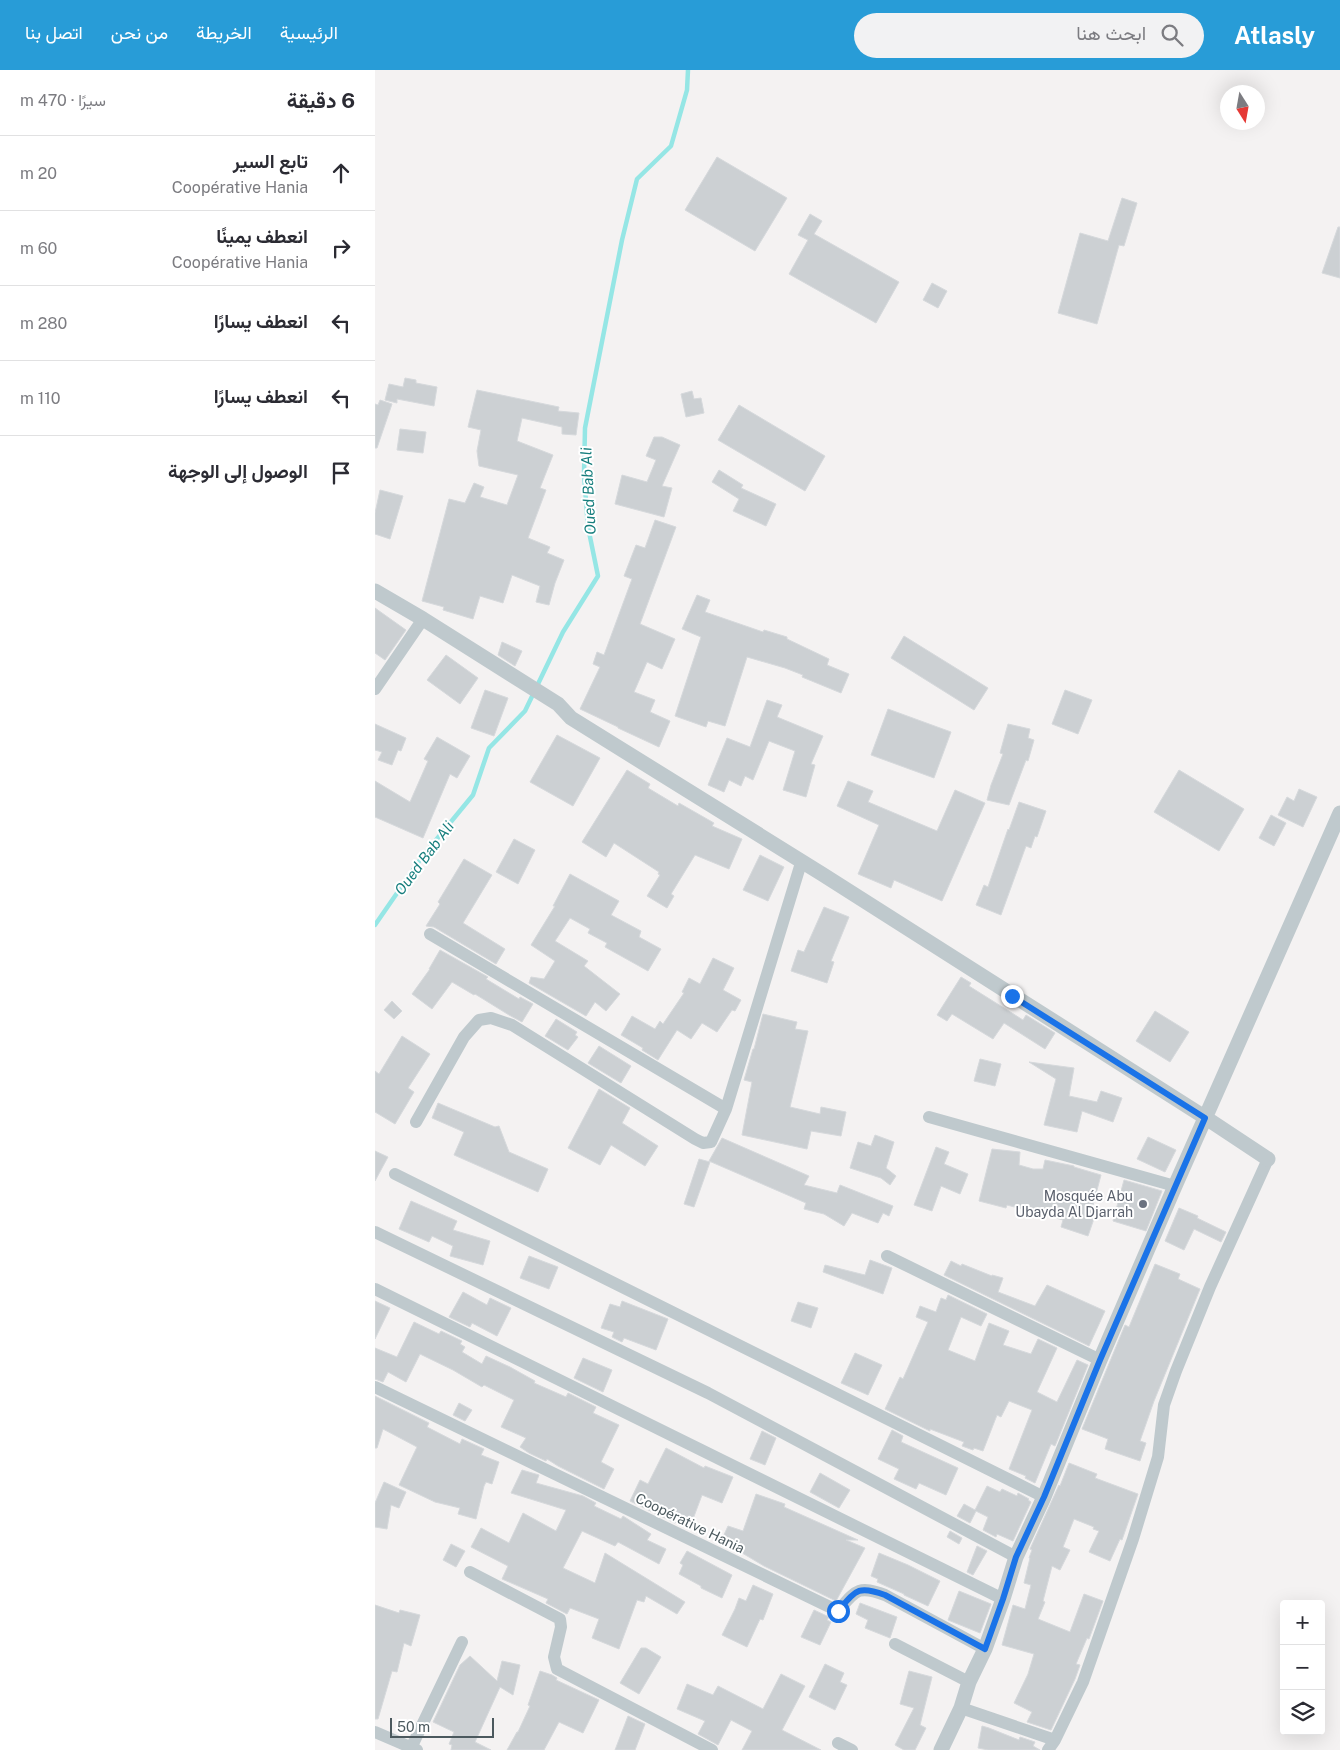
<!DOCTYPE html>
<html lang="ar">
<head>
<meta charset="utf-8">
<style>
	:root { --surface:#fff; --page:#f2f2f3; --text:#2b2b33; --muted:#7c7c81; --line:#e1e1e2; --accent:#289cd7 }
	body { margin:0; font-family:"Public Sans",Vazirmatn,sans-serif; background:var(--page); color:var(--text); direction:rtl }
	.controls { position:absolute; right:15px; bottom:15px; display:grid; overflow:hidden; border-radius:5px; box-shadow:0 5px 20px #0002 }
	.controls button { width:45px; height:45px; display:grid; place-items:center; padding:0; border:0; border-bottom:1px solid var(--line); background:var(--surface); color:var(--text); font:25px sans-serif }
	.compass { position:absolute; left:845px; top:15px; width:45px; height:45px; border-radius:50%; background:var(--surface); box-shadow:0 5px 20px #0002; rotate:169deg }
	.scale { position:absolute; left:15px; bottom:12px; width:104px; box-sizing:border-box; padding-left:5px; border:2px solid #4b595e; border-top:0; font-size:14px; line-height:18px; white-space:nowrap; color:#4b595e; -webkit-text-stroke:4px #fff; paint-order:stroke }
	.stop { position:absolute; width:15px; height:15px; margin:-11px; border:4px solid #1a73e8; border-radius:50%; background:#fff }
	.stop.end { background:#1a73e8; border-color:#fff; box-shadow:0 1px 5px #0008 }
	.list { margin:0; padding:0; list-style:none }
	h2 { display:flex; justify-content:space-between; align-items:center; height:65px; margin:0; padding:0 20px; font-size:21px }
	h2 small { font-size:16px; font-weight:400; color:var(--muted) }
	.list li { display:grid; grid-template-columns:32px 1fr auto; gap:15px; align-items:center; box-sizing:border-box; height:75px; padding:0 20px; border-top:1px solid var(--line) }
	.list b { display:block; font-size:19px; white-space:nowrap }
	.list p { margin:0; font-size:16px; white-space:nowrap; color:var(--muted) }
	.list em { font-size:16px; font-style:normal; color:var(--muted) }
	.icon { flex:none; width:28px; height:28px; fill:none; stroke:currentColor; stroke-width:2; stroke-linecap:round; stroke-linejoin:round }
	.map { position:relative; flex:none; width:965px; height:1680px; overflow:hidden; direction:ltr }
	header { display:flex; align-items:center; gap:30px; box-sizing:border-box; height:70px; padding:0 25px; background:var(--accent); color:#fff }
	header strong { font-size:24px }
	nav { display:flex; gap:28px; margin-inline-start:auto; font-size:18px }
	.search { width:350px; height:45px; background:var(--page); display:flex; align-items:center; gap:12px; box-sizing:border-box; padding:0 18px; border-radius:28px; color:var(--muted); font-size:19px }
	main { display:flex }
	aside { flex:1; background:var(--surface) }
	.map>svg:first-child { display:block }
	.lines { fill:none; stroke-linecap:round; stroke-linejoin:round }
	.stream { stroke:#95e6e5; stroke-width:4.5 }
	.building { fill:#ccd0d3; stroke:#d6d9dc }
	.minor { stroke:#bfc9cd; stroke-width:12 }
	.tertiary { stroke:#bfc9cd; stroke-width:15 }
	.route { stroke:#1a73e8; stroke-width:6 }
	.worship-dot { fill:#6b7280; stroke:#fff; stroke-width:2 }
	.labels { text-anchor:middle; dominant-baseline:central; stroke-width:4; stroke-linejoin:round; paint-order:stroke }
	.worship-label { font-size:14px; fill:#5b616d; stroke:#fff; text-anchor:end }
	.street-label { font-size:14px; fill:#4b595e; stroke:#fff }
	.water-label { font-size:15px; font-style:italic; fill:#167e7d; stroke:#fff }
</style>
</head>
<body>
<header>
<strong>Atlasly</strong>
<div class="search"><svg class="icon" aria-label="search" viewBox="0 0 24 24"><circle cx="10" cy="10" r="6"/><path d="M15 15l6 6"/></svg>ابحث هنا</div>
<nav><a>الرئيسية</a><a>الخريطة</a><a>من نحن</a><a>اتصل بنا</a></nav>
</header>
<main>
<div class="map">
<svg width="965" height="1680" viewBox="0 0 965 1680">
	<rect width="100%" height="100%" fill="#f4f2f2"/>
	<g class="lines">
		<path class="stream" d="M0 855 47 787 98 725 114 678 150 641 188 562 223 506 213 457 209 405 210 358 247 170 262 109 296 76 312 20 313 0"/>
	</g>
	<path class="building" d="M342 87 412 128 380 181 310 140Z
		M747 128 762 133 749 176 744 175 722 254 683 243 705 163 733 171Z
		M435 144 447 151 439 164 524 212 501 253 414 204 433 170 423 165Z
		M963 157H965V208L947 203Z
		M557 213 572 221 563 238 548 230Z
		M30 308 41 310V313L62 317 59 336 22 329V333L10 330 14 314 28 317Z
		M102 320 184 337 183 341 204 343 201 365 187 364V357L147 348 142 371 178 385 165 418 171 420 153 468 175 477 172 483 189 490 180 513 174 535 161 532 165 516 137 505 128 533 105 526 98 549 68 540 69 537 47 531 74 429 90 433 99 413 109 417 105 427 132 435 143 405 104 396 102 381 106 360 93 357Z
		M317 321 319 329 326 328 329 343 311 347 306 324Z
		M5 330 17 334 2 378H0V334L3 335Z
		M364 335 450 386 430 421 343 370Z
		M25 359 51 362 48 383 22 380Z
		M279 367H287L305 375 287 416 297 418 289 447 240 434 247 405 272 412 281 390 271 386Z
		M344 400 368 415 366 418 401 434 391 456 358 441 364 429 337 412Z
		M5 420 28 426 15 469 0 464V443Z
		M280 450 301 457 265 554 300 569 287 599 272 592 259 622 280 630 275 642 295 651 284 677 243 658V657L205 639 225 597 218 594 222 582 229 585 257 509 249 506 261 475 270 478Z
		M322 525 335 530 330 542 388 562 389 560 412 567V569L454 589 452 595 474 604 466 623 427 607 428 605 410 598 372 587 350 656 333 651 331 657 300 646 326 567 307 559Z
		M0 538 31 560 10 590 0 583Z
		M529 566 613 618 599 640 516 588Z
		M127 572 147 581 140 596 123 585Z
		M71 585 103 608 85 634 52 610Z
		M110 620 133 628 119 666 96 658Z
		M690 620 717 630 703 664 677 654Z
		M392 630 407 635 402 647 448 666 436 694 440 695 431 727 408 720 420 681 394 671 378 710 370 706 366 716 354 710 349 722 333 715 352 668 375 677Z
		M513 639 576 662 559 708 496 685Z
		M0 654 31 668 26 681 23 680 17 695 3 690 7 682 0 680Z
		M633 654 655 659 653 668 659 670 653 691 651 690 634 735 612 730 616 715 628 684 625 683Z
		M182 665 225 688 198 736 155 712Z
		M62 667 95 686 82 708 75 704 48 768 0 747V711L35 732 53 691 49 689Z
		M252 700 275 714 273 718 303 736 304 733 339 753 337 756 367 769 354 799 320 785 296 824 299 826 292 838 272 826 285 805 283 804 284 802 239 773 231 787 207 772Z
		M804 700 869 739 844 781 779 742Z
		M473 711 498 721 493 732 562 761 580 720 610 733 567 831 519 810 516 818 483 804 504 755 462 736Z
		M924 719 942 727 928 757 903 745 912 727 919 731Z
		M644 732 671 741 662 767 660 766 656 778 651 776 626 845 601 835 609 815 613 817 633 759 634 760Z
		M896 745 911 753 899 776 884 768Z
		M139 769 160 780 143 814 121 802Z
		M385 785 409 797 393 831 368 820Z
		M89 789 117 805 88 853 130 879 121 894 59 857 51 856 65 834 63 832Z
		M195 804 244 831 236 845 266 861 264 867 286 879 273 901 230 877 232 873 213 863 215 859 195 848 180 871 213 891 209 896 245 924 231 941 220 932 211 946 154 913 156 907 169 909 180 891 156 875 180 836H178Z
		M449 837 474 847 456 891 459 892 452 913 416 901 423 880 429 882Z
		M65 880 113 907 111 909 144 929 145 927 158 934 147 952 134 945 100 924 99 925 77 912 57 939 37 924 55 899H54Z
		M338 888 359 898 348 920 366 930 360 941 357 940 342 962 327 953 316 969 302 960 283 990 267 980 268 978 246 965 257 946 280 959 285 951 288 954 309 923 307 922 314 908 325 914Z
		M586 907 596 913 594 916 648 950 651 945 680 963 670 979 629 953 618 969 577 944 572 951 562 945Z
		M17 931 27 941 19 949 9 940Z
		M780 941 814 962 795 992 761 971Z
		M388 944 422 952 420 959 433 961 415 1037 445 1044 446 1037 471 1042 466 1066 436 1061 432 1079 367 1065 377 1012 369 1010 378 979H379Z
		M181 949 202 962 200 965 203 967 193 980 170 966Z
		M27 966 55 984 33 1018 39 1022 20 1054 0 1042V1001L4 1004Z
		M224 976 256 996 246 1013 213 993Z
		M605 989 626 994 620 1016 599 1011Z
		M654 992 699 998 694 1026 722 1032 726 1021 747 1028 738 1052 707 1041 702 1062 669 1055 681 1009Z
		M224 1019 255 1038 247 1053 283 1076 270 1096 236 1075 225 1095 193 1078Z
		M63 1033 120 1057 124 1056 134 1082 173 1099 163 1122 79 1085 89 1062 57 1048Z
		M500 1065 519 1072 511 1098 521 1106 515 1115 506 1108 475 1098 483 1072 496 1076Z
		M773 1067 801 1080 790 1102 762 1089Z
		M347 1068 434 1106 429 1115 462 1123 465 1115 518 1136 514 1146 508 1143 503 1153 477 1143 469 1156 449 1144 429 1139 431 1133 334 1091Z
		M561 1077 574 1082 569 1094 593 1104 585 1124 566 1116 557 1141 539 1135Z
		M617 1079 645 1082 644 1095 658 1099H668L670 1090 699 1096V1097L726 1105 717 1139 722 1140 713 1166 686 1157 688 1150 632 1135 631 1138 604 1131Z
		M0 1081 13 1087 0 1111Z
		M324 1089 335 1092 319 1137 309 1134Z
		M749 1110 787 1121 771 1161 738 1151Z
		M36 1131 82 1151 78 1160 115 1171 108 1195 75 1186 78 1176 57 1166 54 1172 24 1159Z
		M804 1138 823 1146 822 1148 851 1162 846 1172 819 1159 809 1180 790 1171Z
		M154 1186 183 1197 174 1219 145 1208Z
		M495 1190 517 1198 508 1224 448 1202 450 1195 490 1205Z
		M576 1191 586 1196 587 1194 617 1206V1205L628 1208 623 1222 660 1236 672 1215 730 1241 714 1276 569 1205Z
		M780 1194 805 1204 803 1209 825 1219 779 1331 765 1371 771 1373 765 1391 730 1379 733 1369 707 1359 750 1255 754 1257Z
		M88 1222 112 1235 115 1228 136 1238 122 1266 97 1253 95 1257 74 1247Z
		M573 1225 612 1244 606 1256 586 1247 573 1280 600 1291 614 1253 634 1261 628 1275 656 1284 663 1269 682 1278 662 1322 682 1332 702 1290 713 1295 680 1376 676 1374 660 1413 650 1408 651 1406 634 1399 657 1340 634 1331 626 1347 622 1345 608 1381 599 1378 598 1380 587 1376 589 1372 555 1359V1361L510 1339 525 1307 528 1309 553 1252 541 1247 545 1236 561 1242 566 1228 571 1230Z
		M0 1231 15 1238 0 1269Z
		M247 1231 293 1249 281 1280 249 1268 247 1272 237 1267 239 1262 226 1258 235 1234 245 1237Z
		M423 1232 443 1238 436 1258 416 1251Z
		M39 1252 64 1264 66 1261 87 1271 85 1274 90 1277 87 1282 107 1294 111 1286 135 1297 160 1311 159 1313 191 1327 193 1323 221 1337 218 1343 244 1355 226 1392 239 1399 229 1419 183 1396 172 1389 171 1391 154 1383 145 1377 151 1368 126 1357 139 1330 109 1315 107 1317 78 1300 45 1284 31 1312 13 1302 8 1312 0 1309V1278L22 1287Z
		M480 1283 507 1295 493 1325 466 1313Z
		M208 1288 237 1300 228 1322 199 1308Z
		M0 1326 54 1353 52 1357 85 1374 87 1369 109 1379 106 1385 124 1392 117 1414 111 1412 109 1416 101 1449 83 1444 85 1438 60 1432 24 1415 42 1377 8 1359 2 1378H0Z
		M84 1333 97 1340 90 1351 78 1345Z
		M517 1360 528 1366 526 1372 583 1398 571 1425 544 1413 541 1419 519 1409 524 1399 503 1389Z
		M387 1361 401 1368 390 1395 375 1389Z
		M291 1378 329 1398 330 1396 358 1407 347 1433 327 1425 318 1449 304 1444 300 1453 255 1431 265 1410 273 1414Z
		M694 1393 722 1404 720 1408 763 1424 747 1470 745 1469 735 1491 714 1482 724 1461 718 1459 719 1457 699 1449 688 1477 695 1480 685 1500 677 1496 668 1531 670 1532 663 1549 695 1562 709 1524 728 1531 714 1569 712 1568 701 1594 705 1595 700 1609 676 1660 652 1652 657 1642 639 1633 653 1604 659 1584 627 1575 638 1535 650 1539 656 1515 649 1513 655 1488H654L657 1480 655 1479 684 1415 685 1416Z
		M147 1400 164 1405 161 1413 208 1426 221 1433 219 1436 246 1449 248 1446 276 1464 272 1470 291 1479 284 1494 243 1472 240 1476 207 1461 188 1498 220 1513 230 1483 310 1532 302 1544 271 1526 269 1532 262 1530 244 1579 217 1568 224 1549 195 1538 192 1544 171 1533 173 1529 127 1509 133 1496 96 1477 106 1458 134 1473 148 1443 181 1461 191 1440 136 1423Z
		M445 1403 475 1420 464 1438 435 1422Z
		M9 1412 31 1422 24 1438 16 1435 12 1459 0 1457V1433Z
		M612 1416 625 1422 627 1419 642 1426 643 1423 654 1429 653 1430 656 1432 638 1471 622 1464 621 1467 608 1460 613 1447 601 1441 595 1453 582 1446 589 1434 600 1440Z
		M381 1424 410 1434 409 1437 483 1470H471L490 1478 461 1531 389 1496 357 1477 359 1472 348 1467 353 1456 368 1461Z
		M575 1461 587 1468 584 1474 572 1467Z
		M76 1474 90 1481 81 1497 68 1490Z
		M602 1476 612 1481 598 1505 592 1502Z
		M312 1481 357 1505 347 1528 326 1518V1516L304 1504 308 1495 305 1493Z
		M504 1483 533 1495 565 1511 553 1536 529 1525V1524L502 1512 503 1509 496 1506Z
		M378 1515 398 1524 388 1550 385 1549 372 1577 347 1565 360 1539 364 1528 371 1531Z
		M584 1521 616 1534 605 1563 573 1550Z
		M485 1533 522 1547 515 1568 490 1558 493 1550 481 1544Z
		M0 1535 24 1543 25 1540 45 1545 36 1576 29 1573 22 1602 17 1601 3 1649H0Z
		M439 1540 454 1547 452 1550 456 1552 445 1575 426 1567Z
		M266 1578H271L286 1587 264 1624 245 1613Z
		M95 1586 122 1611 127 1591 145 1595 138 1625 125 1617 100 1672 116 1680H76L77 1675 74 1674 79 1662 58 1652 85 1595Z
		M450 1594 469 1603 465 1612 472 1615 460 1640 434 1627Z
		M165 1601 177 1605 182 1608 181 1610 224 1630 208 1663 184 1652 169 1680H132L142 1662H143L155 1636 153 1635Z
		M534 1601 557 1607 545 1655 551 1658 540 1680H529L520 1675 539 1638 525 1634Z
		M406 1604 430 1616 407 1660 446 1680H367L377 1661 356 1650 343 1675 323 1664 330 1651 302 1639 312 1614 338 1625 343 1616 388 1639Z
		M253 1646 270 1654 260 1680H240Z
		M607 1656 614 1658 644 1670 645 1667 660 1672 658 1676 665 1680H613L603 1678Z"/>
	<g class="lines">
		<path class="minor" d="M0 619 48 549
			M55 864 351 1039
			M554 1047 800 1116
			M41 1052 89 967 104 950 116 948 137 955 320 1069 328 1073 336 1072 351 1039 426 793
			M20 1104 669 1427
			M0 1162 333 1323 641 1487
			M512 1186 725 1290
			M0 1219 628 1529
			M0 1317 463 1541C481 1520 483 1515 510 1525L610 1579
			M95 1502 185 1549 186 1557 179 1587 182 1599 337 1680
			M520 1574 594 1612
			M586 1638 680 1670
			M0 1662 42 1680
			M463 1673 477 1680
			M36 1678 87 1572
			M673 1680 680 1670 708 1612 758 1469 783 1387 789 1335 801 1301 835 1217 893 1089"/>
		<path class="tertiary" d="M0 521 48 549 183 634 196 648 447 804 831 1048 893 1089
			M566 1680 586 1638 594 1612 610 1579 628 1529 641 1487 669 1427 725 1290 800 1116 965 743"/>
	</g>
	<g class="lines">
		<path class="route" d="M463 1541C481 1520 483 1515 510 1525L610 1579 628 1529 641 1487 669 1427 725 1290 830 1048 637 926"/>
	</g>
	<circle class="worship-dot" cx="768" cy="1134" r="5"/>
	<g class="labels">
		<g class="worship-label">
			<text x="758" y="1126">Mosquée Abu<tspan x="758" dy="16">Ubayda Al Djarrah</tspan></text>
		</g>
		<g class="street-label">
			<text transform="translate(315 1453) rotate(26)">Coopérative Hania</text>
		</g>
		<g class="water-label">
			<text transform="translate(213 421) rotate(-93)">Oued Bab Ali</text>
			<text transform="translate(49 788) rotate(-53)">Oued Bab Ali</text>
		</g>
	</g>
</svg>
<div class="controls">
<button>+</button>
<button>−</button>
<button><svg class="icon" aria-label="layers" viewBox="0 0 24 24"><path d="M12 4l9 5-9 5-9-5zM3 14l9 5 9-5"/></svg></button>
</div>
<svg class="compass" viewBox="-18 -18 36 36"><path d="M0-13l5 13h-10z" fill="#e53935"/><path d="M0 13l5-13h-10z" fill="#7c7c81"/></svg>
<div class="scale">50 m</div>
<div class="stop" style="left:463px;top:1541px"></div>
<div class="stop end" style="left:637px;top:926px"></div>
</div>
<aside>
<h2>6 دقيقة<small>سيرًا · 470 m</small></h2>
<ul class="list">
<li><svg class="icon" aria-label="ahead" viewBox="0 0 24 24"><path d="M12 20V5M6 11l6-6 6 6"/></svg><div><b>تابع السير</b><p>Coopérative Hania</p></div><em>20 m</em></li>
<li><svg class="icon" aria-label="right" viewBox="0 0 24 24"><path d="M7 20v-9h11M14 6l5 5-5 5"/></svg><div><b>انعطف يمينًا</b><p>Coopérative Hania</p></div><em>60 m</em></li>
<li><svg class="icon" aria-label="left" viewBox="0 0 24 24"><path d="M17 20v-9H6M10 6l-5 5 5 5"/></svg><div><b>انعطف يسارًا</b></div><em>280 m</em></li>
<li><svg class="icon" aria-label="left" viewBox="0 0 24 24"><path d="M17 20v-9H6M10 6l-5 5 5 5"/></svg><div><b>انعطف يسارًا</b></div><em>110 m</em></li>
<li><svg class="icon" aria-label="arrive" viewBox="0 0 24 24"><path d="M6 21V4h12l-3 4 3 4H6"/></svg><div><b>الوصول إلى الوجهة</b></div></li>
</ul>
</aside>
</main>
</body>
</html>
